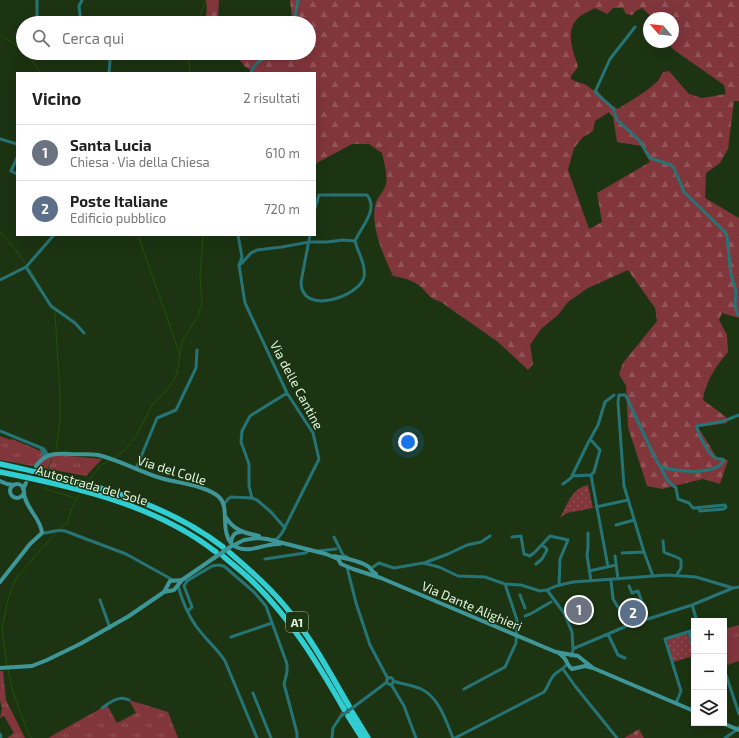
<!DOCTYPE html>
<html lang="it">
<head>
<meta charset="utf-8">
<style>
	:root { --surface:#fff; --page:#f6f6f6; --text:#222; --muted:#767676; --line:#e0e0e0; --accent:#b45309 }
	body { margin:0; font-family:"Exo 2",sans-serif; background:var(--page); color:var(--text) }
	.controls { position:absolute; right:12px; bottom:12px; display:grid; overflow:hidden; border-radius:0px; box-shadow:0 4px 16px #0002 }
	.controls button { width:36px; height:36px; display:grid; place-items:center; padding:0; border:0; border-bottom:1px solid var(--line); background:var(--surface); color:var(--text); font:20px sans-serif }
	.compass { position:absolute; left:643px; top:12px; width:36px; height:36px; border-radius:50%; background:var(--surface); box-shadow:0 4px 16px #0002; rotate:298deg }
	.you { position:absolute; left:408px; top:442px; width:14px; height:14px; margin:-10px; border:3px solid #fff; border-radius:50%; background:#1a73e8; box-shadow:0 0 0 6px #1a73e833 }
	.badge { display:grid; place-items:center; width:26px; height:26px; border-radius:50%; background:var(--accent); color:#fff; font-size:13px; font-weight:700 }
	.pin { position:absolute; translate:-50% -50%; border:2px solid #fff; box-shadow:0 1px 4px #0006 }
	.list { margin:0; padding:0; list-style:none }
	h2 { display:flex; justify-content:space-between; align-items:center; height:52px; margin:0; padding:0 16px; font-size:17px }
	h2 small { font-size:13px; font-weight:400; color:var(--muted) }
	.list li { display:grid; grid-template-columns:26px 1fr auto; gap:12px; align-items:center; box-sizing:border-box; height:56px; padding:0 16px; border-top:1px solid var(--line) }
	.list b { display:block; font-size:15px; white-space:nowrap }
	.list p { margin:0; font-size:13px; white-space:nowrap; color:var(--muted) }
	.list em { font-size:13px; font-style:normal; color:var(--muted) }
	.icon { flex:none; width:22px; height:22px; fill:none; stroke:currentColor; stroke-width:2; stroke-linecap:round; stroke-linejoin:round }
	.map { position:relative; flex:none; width:739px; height:738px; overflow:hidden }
	.search { position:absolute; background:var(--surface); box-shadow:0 4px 16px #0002; left:16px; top:16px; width:300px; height:44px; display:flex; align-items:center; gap:10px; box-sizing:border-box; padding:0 14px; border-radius:22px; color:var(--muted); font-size:15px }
	.panel { position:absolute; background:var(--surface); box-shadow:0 4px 16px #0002; left:16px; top:72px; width:300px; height:164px; border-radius:0px }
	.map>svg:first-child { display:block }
	.grass { fill:url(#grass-tufts) }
	.forest { fill:url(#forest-firs); fill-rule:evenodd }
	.cemetery { fill:url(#cemetery-stones) }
	.park { fill:url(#park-dots) }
	.garden { fill:#81363c }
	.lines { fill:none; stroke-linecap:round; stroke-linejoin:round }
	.stream { stroke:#215305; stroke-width:1 }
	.highway-tunnel { stroke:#3a5131; stroke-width:5.5; stroke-dasharray:5.5 3; stroke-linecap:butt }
	.street { stroke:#267476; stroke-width:3 }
	.secondary { stroke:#3e9699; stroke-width:4 }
	.highway { stroke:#30cdd2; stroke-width:5.5 }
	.street-bridge { stroke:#267476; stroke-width:3 }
	.secondary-bridge { stroke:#3e9699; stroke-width:4 }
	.labels { text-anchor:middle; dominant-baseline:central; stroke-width:3; stroke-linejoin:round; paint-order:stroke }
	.shield { fill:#1c3412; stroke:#a7baa1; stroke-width:1 }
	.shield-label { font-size:12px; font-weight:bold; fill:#e3f3de }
	.street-label { font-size:13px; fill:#e3f3de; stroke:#1c3412 }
</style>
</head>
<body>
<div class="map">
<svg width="739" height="738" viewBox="0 0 739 738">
	<defs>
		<pattern id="grass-tufts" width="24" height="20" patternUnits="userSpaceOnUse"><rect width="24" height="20" fill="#81363c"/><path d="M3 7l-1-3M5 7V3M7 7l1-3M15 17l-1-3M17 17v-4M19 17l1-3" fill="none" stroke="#935458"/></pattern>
		<pattern id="forest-firs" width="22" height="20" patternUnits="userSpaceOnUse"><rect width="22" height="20" fill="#81363c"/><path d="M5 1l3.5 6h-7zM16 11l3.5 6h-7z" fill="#935458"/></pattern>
		<pattern id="cemetery-stones" width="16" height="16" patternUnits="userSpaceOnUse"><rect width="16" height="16" fill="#81363c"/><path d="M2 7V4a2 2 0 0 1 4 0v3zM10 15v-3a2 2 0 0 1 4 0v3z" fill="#935458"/></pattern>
		<pattern id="park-dots" width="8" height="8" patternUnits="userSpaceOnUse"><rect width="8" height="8" fill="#81363c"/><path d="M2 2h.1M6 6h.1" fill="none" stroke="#935458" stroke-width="1.8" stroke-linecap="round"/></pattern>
	</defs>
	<rect width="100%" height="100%" fill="#1c3412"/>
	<path class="grass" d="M0 436 11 440 12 439 43 452 59 455 102 459 86 476 0 460Z
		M739 625V637L724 642V629Z
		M0 671H3L6 700 25 738H7L14 733 4 716 0 718 2 708 0 700Z
		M129 700 168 712 178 738H48L107 705 117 723 136 713Z"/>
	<path class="forest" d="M206 0H219L218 19 231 23H201C208 16 207 10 206 0Z
		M290 0H739V101H734L728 149 720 163 706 173 705 198 739 218V318L722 313 719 320 727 335 728 352C716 366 705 382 703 400L726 417 727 423 698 427 717 458 728 460 720 484 703 479 662 489 647 486 628 427 626 386 619 374 623 363 657 321 655 308 628 270 588 288 568 302 558 315 541 329 530 345 533 364 528 370 498 342 441 302C429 298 430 296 422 288 414 280 403 278 393 276 384 256 369 225 376 202 378 197 383 192 385 187 389 179 384 162 382 153L369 144H352L315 164V73H255L244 66 236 54 238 53H309V23H282L292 18ZM595 8 607 14 613 8H623L626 14 632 15 637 10 642 8 653 18H673V42H667L674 50 724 85 726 94 702 98 689 94 669 71 663 72 658 81 646 91 618 109 606 102 598 91C591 90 592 89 586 85 583 83 575 82 571 79V76L578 67C574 52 564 32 578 18 582 14 590 11 595 8ZM609 112 613 117 617 142 641 146 650 162 597 193 602 222 589 229 568 170 574 148 583 137 593 131 595 121Z"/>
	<path class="cemetery" d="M639 729 644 738H624Z"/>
	<path class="park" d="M588 485 593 508 567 513 560 518C567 505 572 488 588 485Z
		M687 633 694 652V656L673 662 667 640Z"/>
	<path class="garden" d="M739 637V661L725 666 724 642Z"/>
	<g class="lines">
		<path class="stream" d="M197 23 206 0
			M0 36H1
			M3 37 23 50
			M26 53 41 73
			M188 53 190 73
			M0 232 16 250 25 263
			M138 235 180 355
			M29 267 44 293
			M54 309 55 314 60 393V421L56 450
			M114 458 125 450 136 436 153 404 167 390 175 378 178 368 182 341 198 316 202 303 200 277 203 235
			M48 469 52 459
			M89 480 101 465 109 461
			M45 487 44 489 73 497 76 499
			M60 529 67 523 72 508 79 495
			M7 666 2 628 8 599 16 578 56 533
			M8 669 13 692 28 733 32 738"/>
		<path class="highway-tunnel" d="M342 711 346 717"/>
		<path class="street" d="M35 23 37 20V0
			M81 23 79 6 82 0
			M294 23 298 0
			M635 27 610 59 595 92 613 108 617 120 639 140 650 158 671 165 674 168 684 192 725 232 727 236 731 275 736 291 735 304 737 314 739 315
			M20 31 23 30
			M105 53 110 61 109 73
			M251 73C254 62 264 59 273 53
			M0 139 17 144
			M17 158 11 171 17 174
			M238 235 242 257 239 265 245 303 287 393 313 433 319 459 282 533 277 539 273 540
			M310 235 301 282C301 317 360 296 364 277 366 264 358 253 355 241 361 227 379 210 367 195H319L315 208
			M241 264 251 253 257 250 282 247 309 242H327L343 240 355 241
			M26 267 51 306 75 323 84 333
			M0 280 26 267 54 235
			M0 431 44 449 48 455
			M590 439 600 450 594 472 591 475 608 567
			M41 448 45 457
			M661 467C676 471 715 477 724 460L722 459C719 459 715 459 713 456 707 451 697 433 697 426L724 421 739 415
			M136 469 157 418 176 410 196 368 197 350
			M572 476 591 475
			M563 484 571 478 588 443 598 425 605 402 614 395
			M252 498 249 486V464L241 442 242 431 250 416 287 393
			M224 504 228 499 231 497 252 498 257 500 271 512 285 528
			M596 507 628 500
			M616 525 634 520
			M42 533C50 533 57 529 65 531L126 554 173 580
			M588 533V548L587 555 591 581
			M334 537 343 555 347 557
			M512 537 521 536 524 554 530 556 535 552 550 536 568 540 560 559 559 585
			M663 541 664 552C670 556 676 555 681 560V568L676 576
			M318 551 336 549
			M622 553 644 552
			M615 556 618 579
			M265 559 305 553 310 550
			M424 563 448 554 467 545 481 542 490 536
			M536 564 542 559 547 550 546 548 542 545
			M347 567 356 603 370 645 388 679
			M370 569 379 563 394 568 423 563 439 567 458 576 485 577 505 584 521 585 540 591 547 590 556 586 573 582 667 575 696 577 733 588 739 587
			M589 571 616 565
			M653 576 644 552 624 486 618 402 619 395H625L627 398 653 454 668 481 676 488 678 499 689 503 693 508 725 505 726 507 724 509 700 511 699 508
			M611 580 613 599 629 625
			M178 586C182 600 188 615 196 626 205 639 217 648 225 661L257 738
			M547 590 564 613 572 632 573 649
			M520 595 525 608
			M100 600 110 628
			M692 605 697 621
			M188 611 192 607 184 586 187 581 212 566 218 565 224 566 254 592 266 606 287 664V672L284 684 297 733V738
			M532 613 551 602
			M623 614 643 605 638 591 632 593 629 586
			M525 616 530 614
			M689 632 694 650
			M608 634 618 655 625 658
			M231 637 272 623
			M571 656 573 650 575 648 629 625 692 605 733 588
			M563 669 575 686 617 738
			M724 669 739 714
			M386.5 681a3.5 3.5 0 1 1 7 0a3.5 3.5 0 1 1-7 0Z
			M393 681C402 684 412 685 421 689 439 697 446 721 453 738
			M391 684 404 706 416 738
			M464 689 505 667 516 643 517 620 505 584
			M253 693 271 738
			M676 703 681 691 665 639 694 630
			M355 706 387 682
			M102 708C110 702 119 695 129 700
			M0 734 1 736 0 738
			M332 738 333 728 341 716
			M455 738 544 692C548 687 550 679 554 675 559 670 563 670 567 664
			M725 738 738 729 739 727"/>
		<path class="secondary" d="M36 466C45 453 56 453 71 454 80 454 89 454 98 455 120 460 142 473 164 479 179 483 207 486 219 497 230 507 220 529 231 543
			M0 481 7 484 14 485
			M10 491a7 7 0 1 1 14 0a7 7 0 1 1-14 0Z
			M23 489 26 483
			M225 516C233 530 244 533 259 536
			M231 543C232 536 234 532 241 532
			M230 547 244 540 258 538 267 539 326 554 338 559 341 564 353 569 381 578 544 647 556 652 578 656 593 668
			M236 547C251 554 263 543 280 544
			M334 556C344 558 360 560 369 567 371 570 373 572 376 574
			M0 582 30 544 42 533C41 518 25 508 24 493
			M164 592 170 581 182 580
			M560 654C568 659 566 665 572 669L585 666 593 668 694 711
			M0 668 32 666 47 660 80 644 129 616 164 592 174 590 182 580 214 558
			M722 723 739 730"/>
		<path class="highway" d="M0 464C78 481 158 497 223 547
			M0 472C75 487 154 504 216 552
			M229 552C251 571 274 591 292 615 314 643 331 675 349 706
			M223 556C233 565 244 573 253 582 291 619 318 664 344 709
			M352 712 368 738
			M348 716 362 738"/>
		<path class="street-bridge" d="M341 716 355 706"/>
		<path class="secondary-bridge" d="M214 558 230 547"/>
	</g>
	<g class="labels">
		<rect class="shield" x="286" y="612" width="22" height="20" rx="3"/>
		<g class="shield-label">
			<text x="297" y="622">A1</text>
		</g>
		<g class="street-label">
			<text transform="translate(297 385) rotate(62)">Via delle Cantine</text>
			<text transform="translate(172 470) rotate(17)">Via del Colle</text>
			<text transform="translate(92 485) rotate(16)">Autostrada del Sole</text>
			<text transform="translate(472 606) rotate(23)">Via Dante Alighieri</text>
		</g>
	</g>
</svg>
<div class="controls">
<button>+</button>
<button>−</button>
<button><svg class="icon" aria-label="layers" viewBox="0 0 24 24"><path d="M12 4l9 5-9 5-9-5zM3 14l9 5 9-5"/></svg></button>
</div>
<svg class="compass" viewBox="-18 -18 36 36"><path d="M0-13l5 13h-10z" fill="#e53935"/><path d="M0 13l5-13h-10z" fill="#767676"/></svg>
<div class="you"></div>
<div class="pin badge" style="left:579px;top:610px;background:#6b7280">1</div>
<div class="pin badge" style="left:633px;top:613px;background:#5c6f8a">2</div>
<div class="search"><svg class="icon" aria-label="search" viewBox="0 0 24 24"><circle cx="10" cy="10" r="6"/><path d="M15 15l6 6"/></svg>Cerca qui</div>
<section class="panel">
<h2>Vicino<small>2 risultati</small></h2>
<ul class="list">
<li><span class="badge" style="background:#6b7280">1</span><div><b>Santa Lucia</b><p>Chiesa · Via della Chiesa</p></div><em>610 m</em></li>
<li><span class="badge" style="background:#5c6f8a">2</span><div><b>Poste Italiane</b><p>Edificio pubblico</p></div><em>720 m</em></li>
</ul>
</section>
</div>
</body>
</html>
